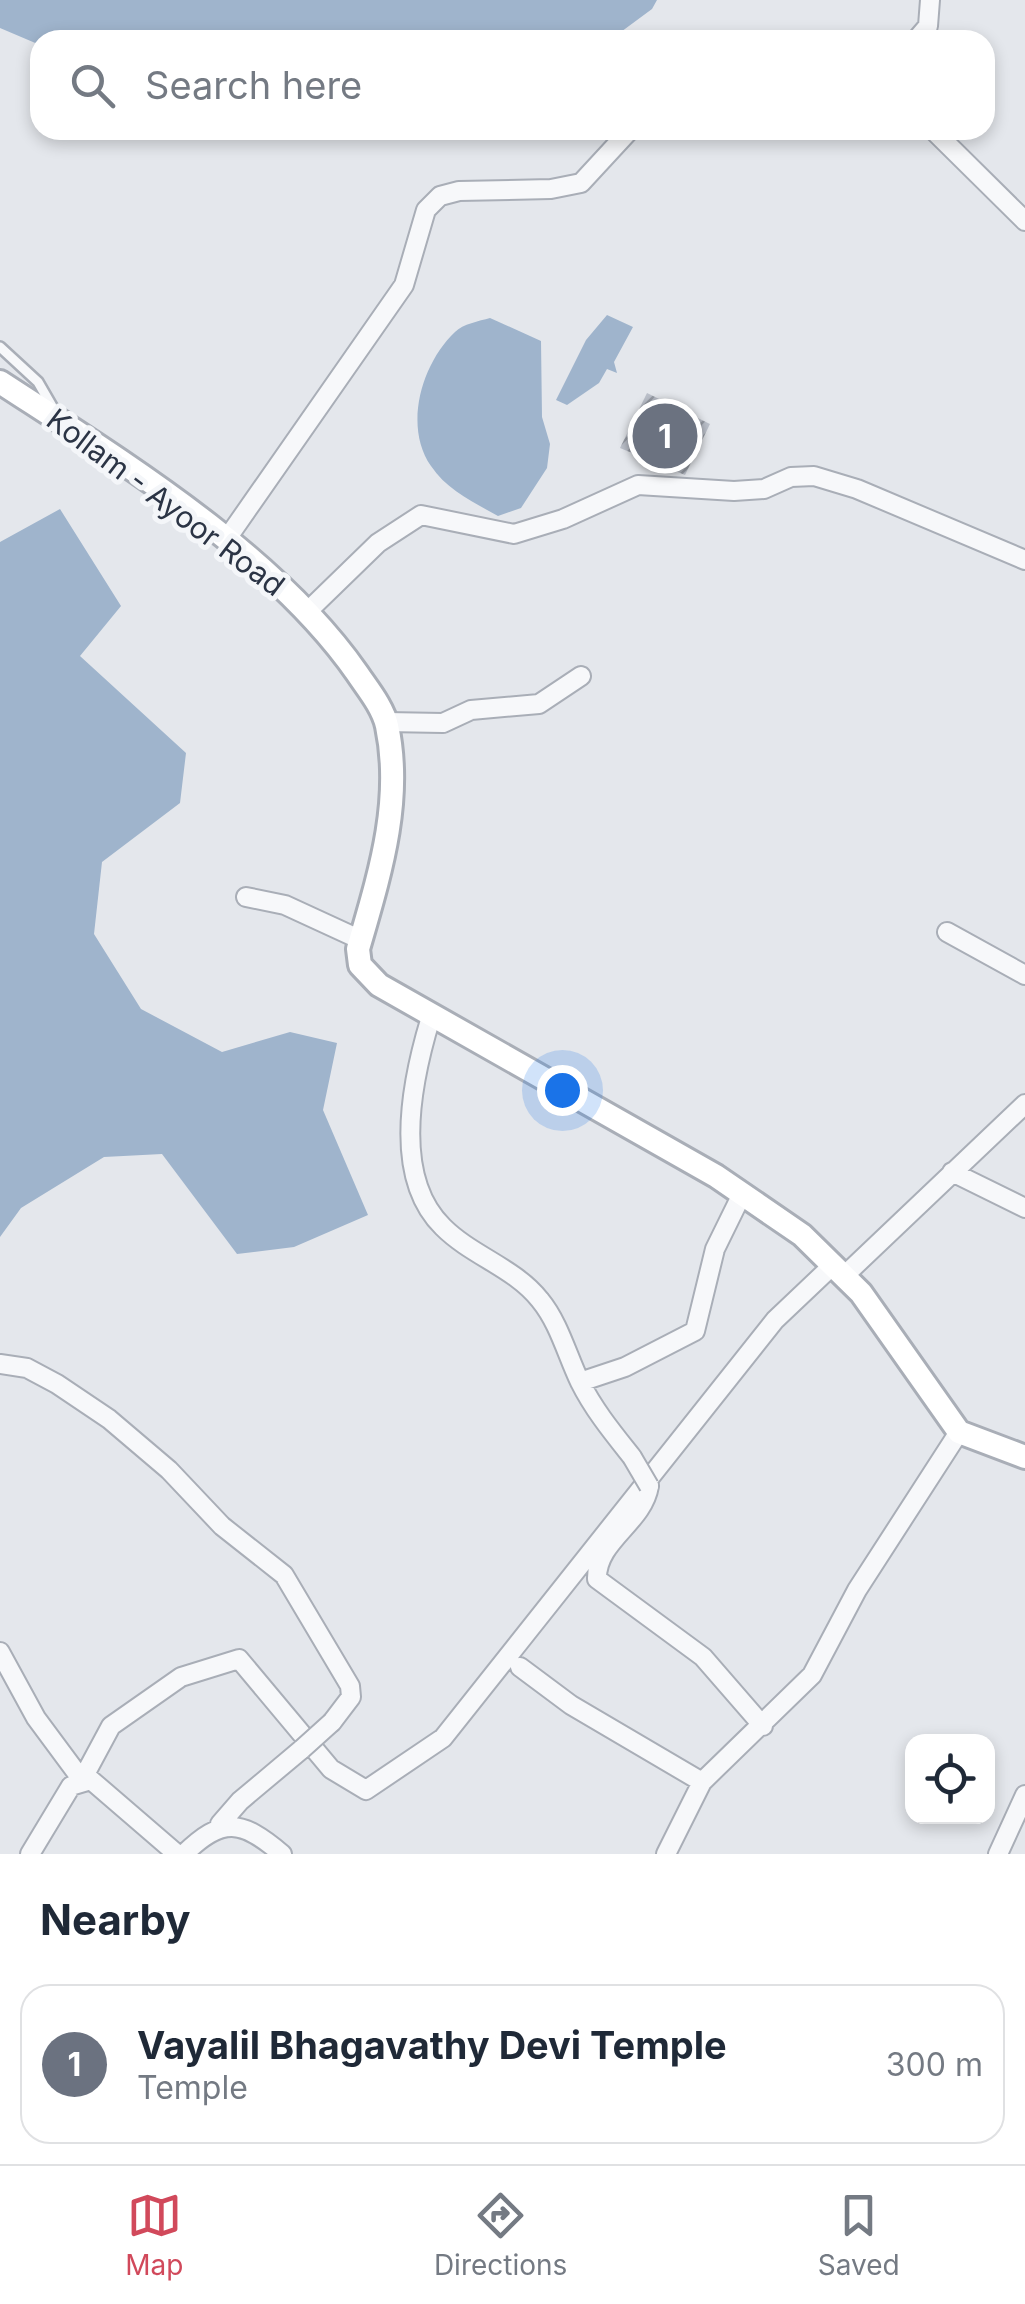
<!DOCTYPE html>
<html lang="en">
<head>
<meta charset="utf-8">
<style>
	:root { --surface:#fff; --page:#f2f2f3; --text:#1f2937; --muted:#747a83; --line:#e0e1e3; --accent:#d1495b }
	body { margin:0; font-family:Inter,sans-serif; background:var(--page); color:var(--text) }
	.controls { position:absolute; right:30px; bottom:30px; display:grid; overflow:hidden; border-radius:20px; box-shadow:0 5px 15px #0003 }
	.controls button { width:90px; height:90px; display:grid; place-items:center; padding:0; border:0; border-bottom:2px solid var(--line); background:var(--surface); color:var(--text); font:50px sans-serif }
	.you { position:absolute; left:562px; top:1090px; width:35px; height:35px; margin:-25px; border:8px solid #fff; border-radius:50%; background:#1a73e8; box-shadow:0 0 0 15px #1a73e833 }
	.badge { display:grid; place-items:center; width:65px; height:65px; border-radius:50%; background:var(--accent); color:#fff; font-size:32px; font-weight:700 }
	.pin { position:absolute; translate:-50% -50%; border:5px solid #fff; box-shadow:0 2px 10px #0006 }
	.list { margin:0; padding:0; list-style:none }
	h2 { display:flex; justify-content:space-between; align-items:center; height:130px; margin:0; padding:0 40px; font-size:42px }
	h2 small { font-size:32px; font-weight:400; color:var(--muted) }
	.list li { display:grid; grid-template-columns:65px 1fr auto; gap:30px; align-items:center; box-sizing:border-box; height:160px; margin:0 20px 20px; padding:0 20px; border:2px solid var(--line); border-radius:30px }
	.list b { display:block; font-size:38px; white-space:nowrap }
	.list p { margin:0; font-size:32px; white-space:nowrap; color:var(--muted) }
	.list em { font-size:32px; font-style:normal; color:var(--muted) }
	.icon { flex:none; width:55px; height:55px; fill:none; stroke:currentColor; stroke-width:2; stroke-linecap:round; stroke-linejoin:round }
	.map { position:relative; flex:none; width:1025px; height:1854px; overflow:hidden }
	.search { position:absolute; background:var(--surface); box-shadow:0 5px 15px #0003; left:30px; right:30px; top:30px; height:110px; display:flex; align-items:center; gap:25px; box-sizing:border-box; padding:0 35px; border-radius:30px; color:var(--muted); font-size:38px }
	.sheet { height:310px; background:var(--surface) }
	nav { display:flex; justify-content:space-around; align-items:center; box-sizing:border-box; height:140px; border-top:2px solid var(--line); background:var(--surface); font-size:28px; color:var(--muted) }
	nav a { display:grid; justify-items:center; gap:5px }
	nav .on { color:var(--accent) }
	.map>svg:first-child { display:block }
	.water { fill:#9fb4cc }
	.building { fill:url(#building-hatch) }
	.lines { fill:none; stroke-linecap:round; stroke-linejoin:round }
	.service-casing { stroke:#a9aeb7; stroke-width:14 }
	.minor-casing { stroke:#a9aeb7; stroke-width:22 }
	.secondary-casing { stroke:#a9aeb7; stroke-width:28 }
	.service { stroke:#f7f8fa; stroke-width:9 }
	.minor { stroke:#f7f8fa; stroke-width:18 }
	.secondary { stroke:#fff; stroke-width:22 }
	.minor-bridge-casing { stroke:#a9aeb7; stroke-width:22; stroke-linecap:butt }
	.minor-bridge { stroke:#f7f8fa; stroke-width:18 }
	.labels { text-anchor:middle; dominant-baseline:central; stroke-width:10; stroke-linejoin:round; paint-order:stroke }
	.street-label { font-size:30px; fill:#2b3445; stroke:#f4f6f9 }
</style>
</head>
<body>
<div class="map">
<svg width="1025" height="1854" viewBox="0 0 1025 1854">
	<defs>
		<pattern id="building-hatch" width="6" height="6" patternUnits="userSpaceOnUse" patternTransform="scale(2.5)"><rect width="6" height="6" fill="#bbc0ca"/><path d="M-1 1l2-2M0 6l6-6M5 7l2-2" fill="none" stroke="#989da6"/></pattern>
	</defs>
	<rect width="100%" height="100%" fill="#e4e7ec"/>
	<path class="water" d="M0 0H657L652 9 610 40H40V45L0 28Z
		M607 315 633 327 614 362 617 373 607 369 599 383 567 405 556 400 586 340Z
		M490 318 541 341 542 417 550 444 547 468 521 508 498 516C473 502 447 490 431 466 403 426 422 363 455 332 463 324 479 321 490 318Z
		M60 509 121 606 80 656 186 753 180 803 102 862 94 934 141 1009 222 1052 290 1032 337 1043 323 1110 368 1215 294 1247 237 1254 162 1154 104 1157 21 1208 0 1237V542Z"/>
	<path class="building" d="M647 393 710 424 685 475 620 448Z"/>
	<g class="lines">
		<defs>
			<path id="service" d="M0 347 38 382 53 408"/>
			<path id="minor" d="M916 40 928 26 930 0
				M933 130 1025 221
				M226 540 404 285 426 210 440 196 459 191 551 189 581 183 630 130
				M309 610 378 543 421 515 514 534 563 519 638 485 734 491 764 489 791 477 814 476 857 489 1025 560
				M386 722 443 723 471 710 539 704 581 676
				M246 897 285 905 361 940
				M947 932 1025 975
				M431 1017C412 1079 391 1176 443 1227 472 1256 515 1268 540 1300 559 1323 567 1355 580 1382 594 1410 613 1433 632 1457
				M952 1172 1025 1208
				M844 1276 1025 1104
				M0 1364 27 1368 57 1384 109 1419 169 1470 222 1526 284 1575 350 1686 351 1697 332 1722
				M580 1382 625 1367 695 1331 715 1249 742 1194
				M649 1486C643 1523 596 1541 597 1579L703 1657 763 1726
				M0 1652 36 1718 82 1780 111 1726 181 1677 239 1659 331 1769 366 1790 443 1738 775 1320 833 1265
				M520 1667 571 1705 702 1782
				M220 1824 240 1801 302 1749
				M30 1854 71 1786 91 1780 177 1854
				M184 1854C222 1817 241 1819 282 1854
				M666 1854 702 1782 812 1675 857 1590 959 1432
				M998 1854 1025 1795"/>
			<path id="secondary" d="M0 382C121 461 274 554 357 673 367 688 383 707 387 726 403 802 379 876 358 949L360 965 379 985 716 1176 802 1235 861 1293 959 1432 1025 1457"/>
		</defs>
		<use href="#service" class="service-casing"/>
		<use href="#minor" class="minor-casing"/>
		<use href="#secondary" class="secondary-casing"/>
		<use href="#service" class="service"/>
		<use href="#minor" class="minor"/>
		<use href="#secondary" class="secondary"/>
		<defs>
			<path id="minor-bridge" d="M632 1457 649 1486
				M302 1749 332 1722"/>
		</defs>
		<use href="#minor-bridge" class="minor-bridge-casing"/>
		<use href="#minor-bridge" class="minor-bridge"/>
	</g>
	<g class="labels">
		<g class="street-label">
			<text transform="translate(166 502) rotate(37)">Kollam - Ayoor Road</text>
		</g>
	</g>
</svg>
<div class="controls">
<button><svg class="icon" aria-label="locate" viewBox="0 0 24 24"><circle cx="12" cy="12" r="6"/><path d="M12 2v4M12 18v4M2 12h4M18 12h4"/></svg></button>
</div>
<div class="you"></div>
<div class="pin badge" style="left:665px;top:436px;background:#6b7280">1</div>
<div class="search"><svg class="icon" aria-label="search" viewBox="0 0 24 24"><circle cx="10" cy="10" r="6"/><path d="M15 15l6 6"/></svg>Search here</div>
</div>
<section class="sheet">
<h2>Nearby<small></small></h2>
<ul class="list">
<li><span class="badge" style="background:#6b7280">1</span><div><b>Vayalil Bhagavathy Devi Temple</b><p>Temple</p></div><em>300 m</em></li>
</ul>
</section>
<nav>
<a class="on"><svg class="icon" aria-label="map" viewBox="0 0 24 24"><path d="M3 6l6-2 6 2 6-2v14l-6 2-6-2-6 2zM9 4v14M15 6v14"/></svg>Map</a>
<a><svg class="icon" aria-label="directions" viewBox="0 0 24 24"><path d="M12 3l9 9-9 9-9-9zM9 14v-3h6M13 9l2 2-2 2"/></svg>Directions</a>
<a><svg class="icon" aria-label="saved" viewBox="0 0 24 24"><path d="M7 4h10v16l-5-4-5 4z"/></svg>Saved</a>
</nav>
</body>
</html>
